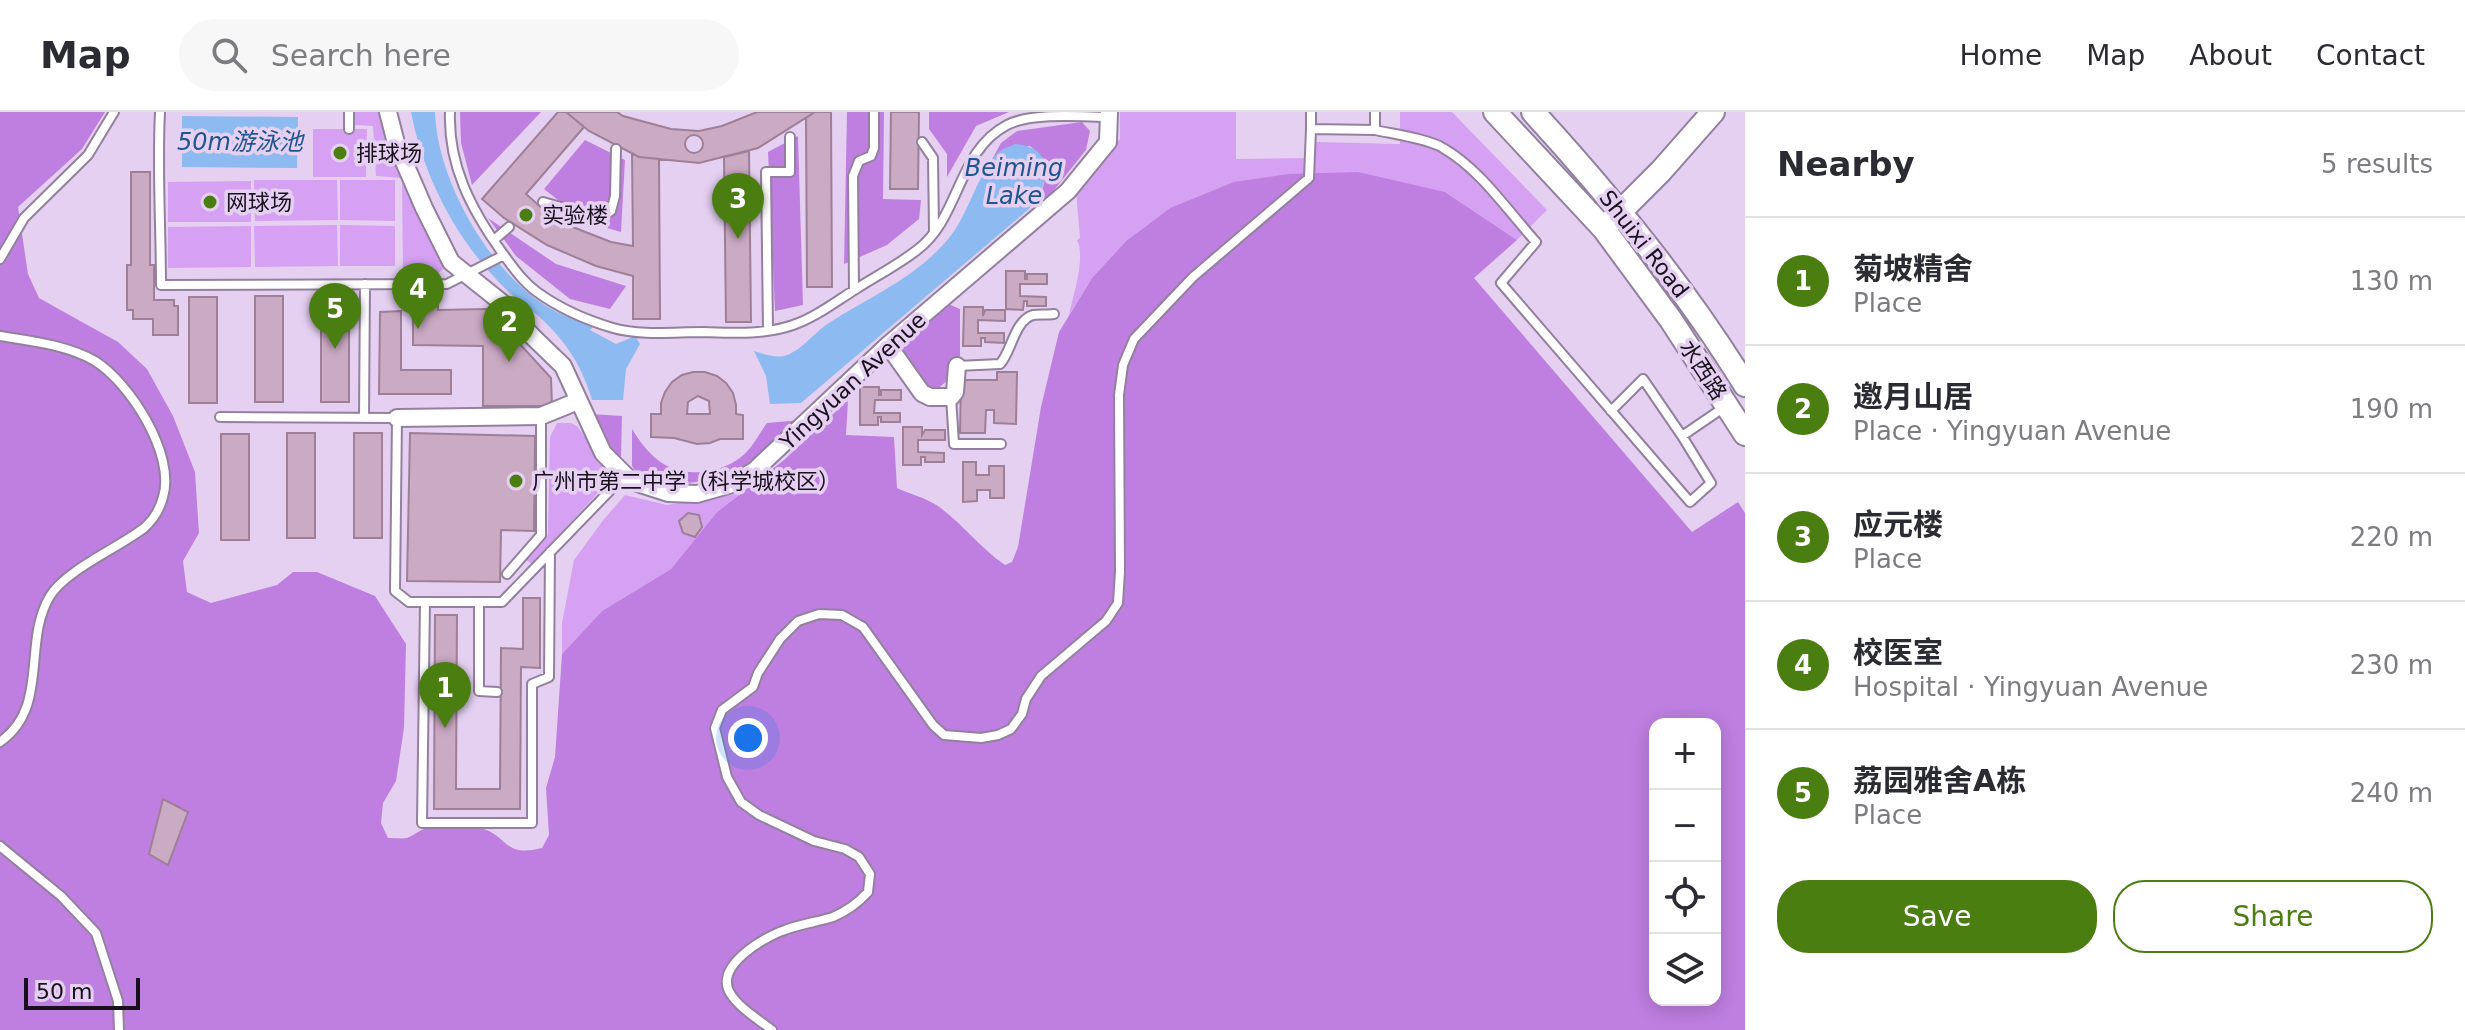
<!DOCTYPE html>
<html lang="en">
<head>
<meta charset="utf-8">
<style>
	:root { --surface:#fff; --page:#f7f7f7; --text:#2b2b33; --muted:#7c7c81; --line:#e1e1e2; --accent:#4b7e11 }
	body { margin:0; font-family:"DejaVu Sans","Noto Sans SC",sans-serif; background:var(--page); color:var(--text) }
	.controls { position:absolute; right:24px; bottom:24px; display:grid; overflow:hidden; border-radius:16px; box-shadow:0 4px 20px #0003 }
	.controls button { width:72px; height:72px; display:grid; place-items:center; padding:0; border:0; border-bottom:2px solid var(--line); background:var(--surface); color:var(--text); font:40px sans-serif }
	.scale { position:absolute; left:24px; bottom:20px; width:116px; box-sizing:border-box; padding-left:8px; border:4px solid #18111d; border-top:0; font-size:22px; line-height:28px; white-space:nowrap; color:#18111d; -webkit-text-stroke:6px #e5d0f2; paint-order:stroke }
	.you { position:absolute; left:748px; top:626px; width:28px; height:28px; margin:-20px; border:6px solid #fff; border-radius:50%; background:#1a73e8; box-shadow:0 0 0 12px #1a73e833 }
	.badge { display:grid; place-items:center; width:52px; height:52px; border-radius:50%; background:var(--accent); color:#fff; font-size:26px; font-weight:700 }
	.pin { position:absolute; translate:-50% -66px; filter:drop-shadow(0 2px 4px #0008) }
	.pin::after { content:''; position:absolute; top:42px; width:28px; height:24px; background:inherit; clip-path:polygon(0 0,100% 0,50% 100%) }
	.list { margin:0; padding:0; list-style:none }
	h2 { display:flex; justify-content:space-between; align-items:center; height:104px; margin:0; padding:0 32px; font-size:34px }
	h2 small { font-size:26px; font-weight:400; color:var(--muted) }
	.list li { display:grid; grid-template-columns:52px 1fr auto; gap:24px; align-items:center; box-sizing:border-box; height:128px; padding:0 32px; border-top:2px solid var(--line) }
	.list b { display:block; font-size:30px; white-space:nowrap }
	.list p { margin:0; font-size:26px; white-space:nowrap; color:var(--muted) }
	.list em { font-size:26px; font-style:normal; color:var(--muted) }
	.actions { display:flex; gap:16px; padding:24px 32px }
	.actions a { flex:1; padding:18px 0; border:2px solid var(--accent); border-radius:32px; text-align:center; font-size:28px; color:var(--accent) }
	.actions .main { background:var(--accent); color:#fff }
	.icon { flex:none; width:44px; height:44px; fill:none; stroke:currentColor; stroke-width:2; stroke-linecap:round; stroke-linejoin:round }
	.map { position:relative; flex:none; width:1745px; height:918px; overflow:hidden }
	header { display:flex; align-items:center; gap:48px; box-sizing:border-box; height:112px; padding:0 40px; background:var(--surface); border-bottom:2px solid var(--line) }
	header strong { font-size:38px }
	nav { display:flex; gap:44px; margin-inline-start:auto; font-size:28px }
	.search { width:560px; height:72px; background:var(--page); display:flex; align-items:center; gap:20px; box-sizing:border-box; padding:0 28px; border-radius:44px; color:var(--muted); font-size:30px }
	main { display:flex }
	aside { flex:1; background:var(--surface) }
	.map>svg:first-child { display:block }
	.green { fill:#d6a1f3 }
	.forest { fill:#bf7fe1; fill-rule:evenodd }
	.water { fill:#8dbbf1 }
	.building { fill:#cbaac4; stroke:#9e7f98; stroke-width:2; fill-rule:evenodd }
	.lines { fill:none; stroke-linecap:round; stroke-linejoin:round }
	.lane-casing { stroke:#93809f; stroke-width:12 }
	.street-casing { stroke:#93809f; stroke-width:20 }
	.secondary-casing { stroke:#93809f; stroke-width:26 }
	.lane { stroke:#fff; stroke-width:8 }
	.street { stroke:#fff; stroke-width:16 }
	.secondary { stroke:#fff; stroke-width:22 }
	.poi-dot { fill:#4b7e11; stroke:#e5d0f2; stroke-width:3 }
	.labels { text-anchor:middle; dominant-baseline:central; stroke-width:7; stroke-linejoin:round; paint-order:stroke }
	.poi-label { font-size:22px; fill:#18111d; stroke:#e5d0f2; text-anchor:start }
	.street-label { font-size:22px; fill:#18111d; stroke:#e5d0f2 }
	.water-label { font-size:24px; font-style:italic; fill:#1f558e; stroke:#e5d0f2 }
</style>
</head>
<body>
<header>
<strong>Map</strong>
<div class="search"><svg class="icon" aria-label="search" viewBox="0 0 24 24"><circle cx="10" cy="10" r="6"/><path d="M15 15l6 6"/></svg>Search here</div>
<nav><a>Home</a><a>Map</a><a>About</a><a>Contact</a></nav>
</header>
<main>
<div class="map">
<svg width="1745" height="918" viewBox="0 0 1745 918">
	<rect width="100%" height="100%" fill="#e5d0f2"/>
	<path class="green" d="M355 0H382L444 147V156L434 165 403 164 402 66 376 64 373 14 355 13Z
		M1120 0H1236V47L1315 46 1316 30 1400 32V0H1452L1547 98 1517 128 1445 80 1170 96 1126 129 1092 166 1069 203C1073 184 1086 145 1077 128L1080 126 1076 78 1120 27Z
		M313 17H367L366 65H313Z
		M254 68H337L338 108 255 109Z
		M340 68H395V109L340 108Z
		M251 69V110H168V70Z
		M337 113 338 154 255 155 254 114Z
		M340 113 395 114V154H340Z
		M251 114V155L168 156V115Z
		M557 311H571L577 314C588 330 610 350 608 370L532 452 525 447 548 423 550 325Z
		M741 381 717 400 671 457 602 499 562 542V511L574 448 604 407 625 383 667 393Z"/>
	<path class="forest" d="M0 0H105L82 37 18 95 28 162 39 186 118 230 147 257 173 304 195 360 199 421 183 449 187 480 211 491 277 473 293 460H317L375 484 406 532 404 616 396 669 383 691 381 711 388 726C394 726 402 727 407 726 413 724 418 719 424 717 437 714 468 713 480 716 509 723 502 746 542 736L549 723 546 676 555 645 562 542 602 499 671 457 717 400 784 348 848 288 846 323 894 325 897 376C910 382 926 386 938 394 962 411 980 436 1005 453L1012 450 1018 435 1041 295 1059 220 1092 166 1126 129 1170 96 1234 70 1289 62 1358 60 1445 80 1517 128 1474 166 1692 420 1738 390 1745 401V918H0ZM1655 612H1715V888H1655Z
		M460 0H541L472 73 461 31Z
		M847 0H884L883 87 921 88 919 107 887 133 844 152Z
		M929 0H1009L976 14 947 65V42L929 17Z
		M1082 10 1090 19 1086 38 1050 83 1037 93C1045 67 1054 54 1030 34L1001 39 989 53 1001 31 1017 19Z
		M798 24 803 193 775 199 768 40Z
		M585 28 625 48 621 120 586 110 544 77Z
		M488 106 556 152 626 174 610 197 570 187 516 144Z
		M946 191 960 197V246L950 248 948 268 935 279 926 276 898 235Z
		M591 302 622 304 621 345 607 337Z
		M801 308 759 351 718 367 674 373 640 366 632 354V317C648 343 667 363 701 360 717 358 728 355 741 345 752 337 759 322 767 311Z"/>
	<path class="water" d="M411 0H435C437 67 487 155 543 192 559 203 576 208 594 214L590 218 616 232 635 224 640 232 626 257 623 288H592C581 250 561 222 530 197 524 192 517 188 511 182 460 135 424 68 411 0Z
		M182 4 298 5 297 56 182 55Z
		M1015 32C1058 36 1049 71 1030 96L801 291 770 292 766 264 754 239C763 242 774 246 784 244 802 239 814 220 829 211 871 184 917 165 949 126 969 102 978 59 999 40 1003 36 1010 35 1015 32Z"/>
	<path class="building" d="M558 0H566L584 15 526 82 545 99 565 112 611 130 633 134 632 41 639 45 659 47 660 207H633V164L596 154 547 133 504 106 482 87Z
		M566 0H617L623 4 671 17 699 19 722 14 757 0H815L758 36 699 51 639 45 589 19Z
		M815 0H831L832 175H807L806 6Z
		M891 0H919L918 77H890Z
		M685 32a9 9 0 1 1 18 0a9 9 0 1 1-18 0Z
		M749 39 751 210H726L724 45Z
		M131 60H150V153H154V188H174V194H178V223H153V207H133V198H127V153H131Z
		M1006 159H1025V167H1027V162H1047V172H1020V184L1046 185V194H1027V189H1024L1023 198 1006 197Z
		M255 184H283V290H255Z
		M321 184H349V290H321Z
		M189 185H217V291H189Z
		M413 188 438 189V198L488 197 551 266 552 294H483V234L413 233Z
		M964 195H983V204L985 198H1005V209L978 208V221H1004V231L985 230V226H981V234H963Z
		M401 199V258H451V282H379L380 200Z
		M693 260H705L717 264 726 271 733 281 736 293V302L743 303V327H720L710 331 697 332 674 326 651 325V302H661V291L665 280 672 270 682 263ZM698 284 709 289 710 302H687L688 290Z
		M997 260H1017L1016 312 994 311V298H986L985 321H960L961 268H997Z
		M860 275H879V283H881V278H901V288H875L874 301H900V310H881V305H878V313H860Z
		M903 315H922V323L925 318H945V328H918V340L944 341V350H925V345H921V353H903Z
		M287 321H315V426H287Z
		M354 321H382V426H354Z
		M410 321 535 324 534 419 501 418 500 470 407 469Z
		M221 322H249V428H221Z
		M963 350H976V363H989V354H1004V386H990V378H977V389L963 390Z
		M688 401 699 403 702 415 695 425 683 421 679 409Z
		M523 486H540V556L521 555 520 697H434L435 503H457L456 677H500L501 536 523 537Z
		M163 687 188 700 168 753 149 742Z"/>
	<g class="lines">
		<defs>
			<path id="lane" d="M160 0C157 57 161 116 161 173L447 172 504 143
				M349 0V17
				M450 0C448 53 471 97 501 139 512 154 522 169 537 180 559 196 586 208 613 216 641 224 674 220 703 220 733 221 764 223 793 213 816 205 835 190 856 177 876 164 898 153 917 138 960 106 957 39 1007 13 1032 0 1082 5 1109 5
				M1311 0V17L1375 18V0
				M1375 18C1393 22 1429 27 1443 36 1481 58 1507 98 1536 130L1501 171 1690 390 1711 371 1682 324 1643 267 1611 299
				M922 30 933 46 934 119
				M543 90 600 106 611 99 615 84 616 37
				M494 128 509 115
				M0 147 24 106 88 43 114 0
				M854 178 853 64 859 49 871 44 874 36V0
				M768 218 766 60H790V25
				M0 224C31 229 67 233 95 249 130 271 176 343 163 385 160 397 153 408 144 416 118 436 66 458 50 484 22 530 50 595 0 630
				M957 254 1000 252C1012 239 1014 209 1033 203 1039 202 1047 203 1054 202
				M951 285 954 332H1001
				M220 305 397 306 395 479 409 490H425
				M364 306 365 172
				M1682 324 1726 294
				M550 440 549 565 532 572V711H422L425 490H502L625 363
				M507 462 541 423V305
				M479 490V579L497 580
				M0 734 61 784 96 821 118 889 119 918
				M772 918C758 907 739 896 730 881 714 854 764 825 785 818 800 812 817 810 833 805 847 799 858 791 868 780L870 762 859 745 845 737 814 729 759 703 741 690 727 665 715 616 722 598 753 575 758 561 780 527 798 509 819 502 842 503 863 515 933 613 944 623 981 626 998 623 1011 617 1022 602 1026 587 1041 564 1106 509 1118 491 1120 459 1119 283 1123 253 1134 227 1193 165 1309 66 1311 17"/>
			<path id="street" d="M388 0 396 31 424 96 451 150 501 190 532 224 563 254 603 341 631 369 668 381 697 382 732 372 754 359 888 233 1068 79 1108 30 1109 0
				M888 233 922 281 930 285H951L955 280 957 254
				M397 306 541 304 578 289"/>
			<path id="secondary" d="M1495 0 1604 117 1671 208 1745 322
				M1533 0C1611 85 1684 174 1745 273
				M1610 110 1661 59 1713 0"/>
		</defs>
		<use href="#lane" class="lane-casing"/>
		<use href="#street" class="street-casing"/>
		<use href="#secondary" class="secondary-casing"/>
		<use href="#lane" class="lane"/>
		<use href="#street" class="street"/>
		<use href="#secondary" class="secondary"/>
	</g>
	<g class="poi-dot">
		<circle cx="340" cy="41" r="8"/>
		<circle cx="210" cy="90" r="8"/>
		<circle cx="526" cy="103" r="8"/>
		<circle cx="516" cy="369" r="8"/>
	</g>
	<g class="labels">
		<g class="poi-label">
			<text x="356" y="41">排球场</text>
			<text x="226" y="90">网球场</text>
			<text x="542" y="103">实验楼</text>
			<text x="532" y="369">广州市第二中学（科学城校区）</text>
		</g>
		<g class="street-label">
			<text transform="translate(1644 132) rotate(52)">Shuixi Road</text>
			<text transform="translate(1703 258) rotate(57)">水西路</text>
			<text transform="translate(853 269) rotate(-43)">Yingyuan Avenue</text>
		</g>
		<g class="water-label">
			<text x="240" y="30">50m游泳池</text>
			<text x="1014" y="56">Beiming<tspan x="1014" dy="28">Lake</tspan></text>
		</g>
	</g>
</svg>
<div class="controls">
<button>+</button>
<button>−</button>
<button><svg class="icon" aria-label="locate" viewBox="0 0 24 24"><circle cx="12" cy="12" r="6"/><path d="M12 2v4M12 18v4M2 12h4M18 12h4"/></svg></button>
<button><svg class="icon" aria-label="layers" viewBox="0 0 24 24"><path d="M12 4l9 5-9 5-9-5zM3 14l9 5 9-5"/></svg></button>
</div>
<div class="scale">50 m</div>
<div class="you"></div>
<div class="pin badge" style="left:445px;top:616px">1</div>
<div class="pin badge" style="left:509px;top:250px">2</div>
<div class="pin badge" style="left:738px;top:127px">3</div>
<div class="pin badge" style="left:418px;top:217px">4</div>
<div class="pin badge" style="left:335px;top:237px">5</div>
</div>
<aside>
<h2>Nearby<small>5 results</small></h2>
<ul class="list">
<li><span class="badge">1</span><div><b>菊坡精舍</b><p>Place</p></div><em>130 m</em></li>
<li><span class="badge">2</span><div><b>邀月山居</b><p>Place · Yingyuan Avenue</p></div><em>190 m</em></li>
<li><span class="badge">3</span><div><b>应元楼</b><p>Place</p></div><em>220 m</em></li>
<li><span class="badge">4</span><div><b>校医室</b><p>Hospital · Yingyuan Avenue</p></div><em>230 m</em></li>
<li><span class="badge">5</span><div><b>荔园雅舍A栋</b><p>Place</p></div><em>240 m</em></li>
</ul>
<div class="actions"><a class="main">Save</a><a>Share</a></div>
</aside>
</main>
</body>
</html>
